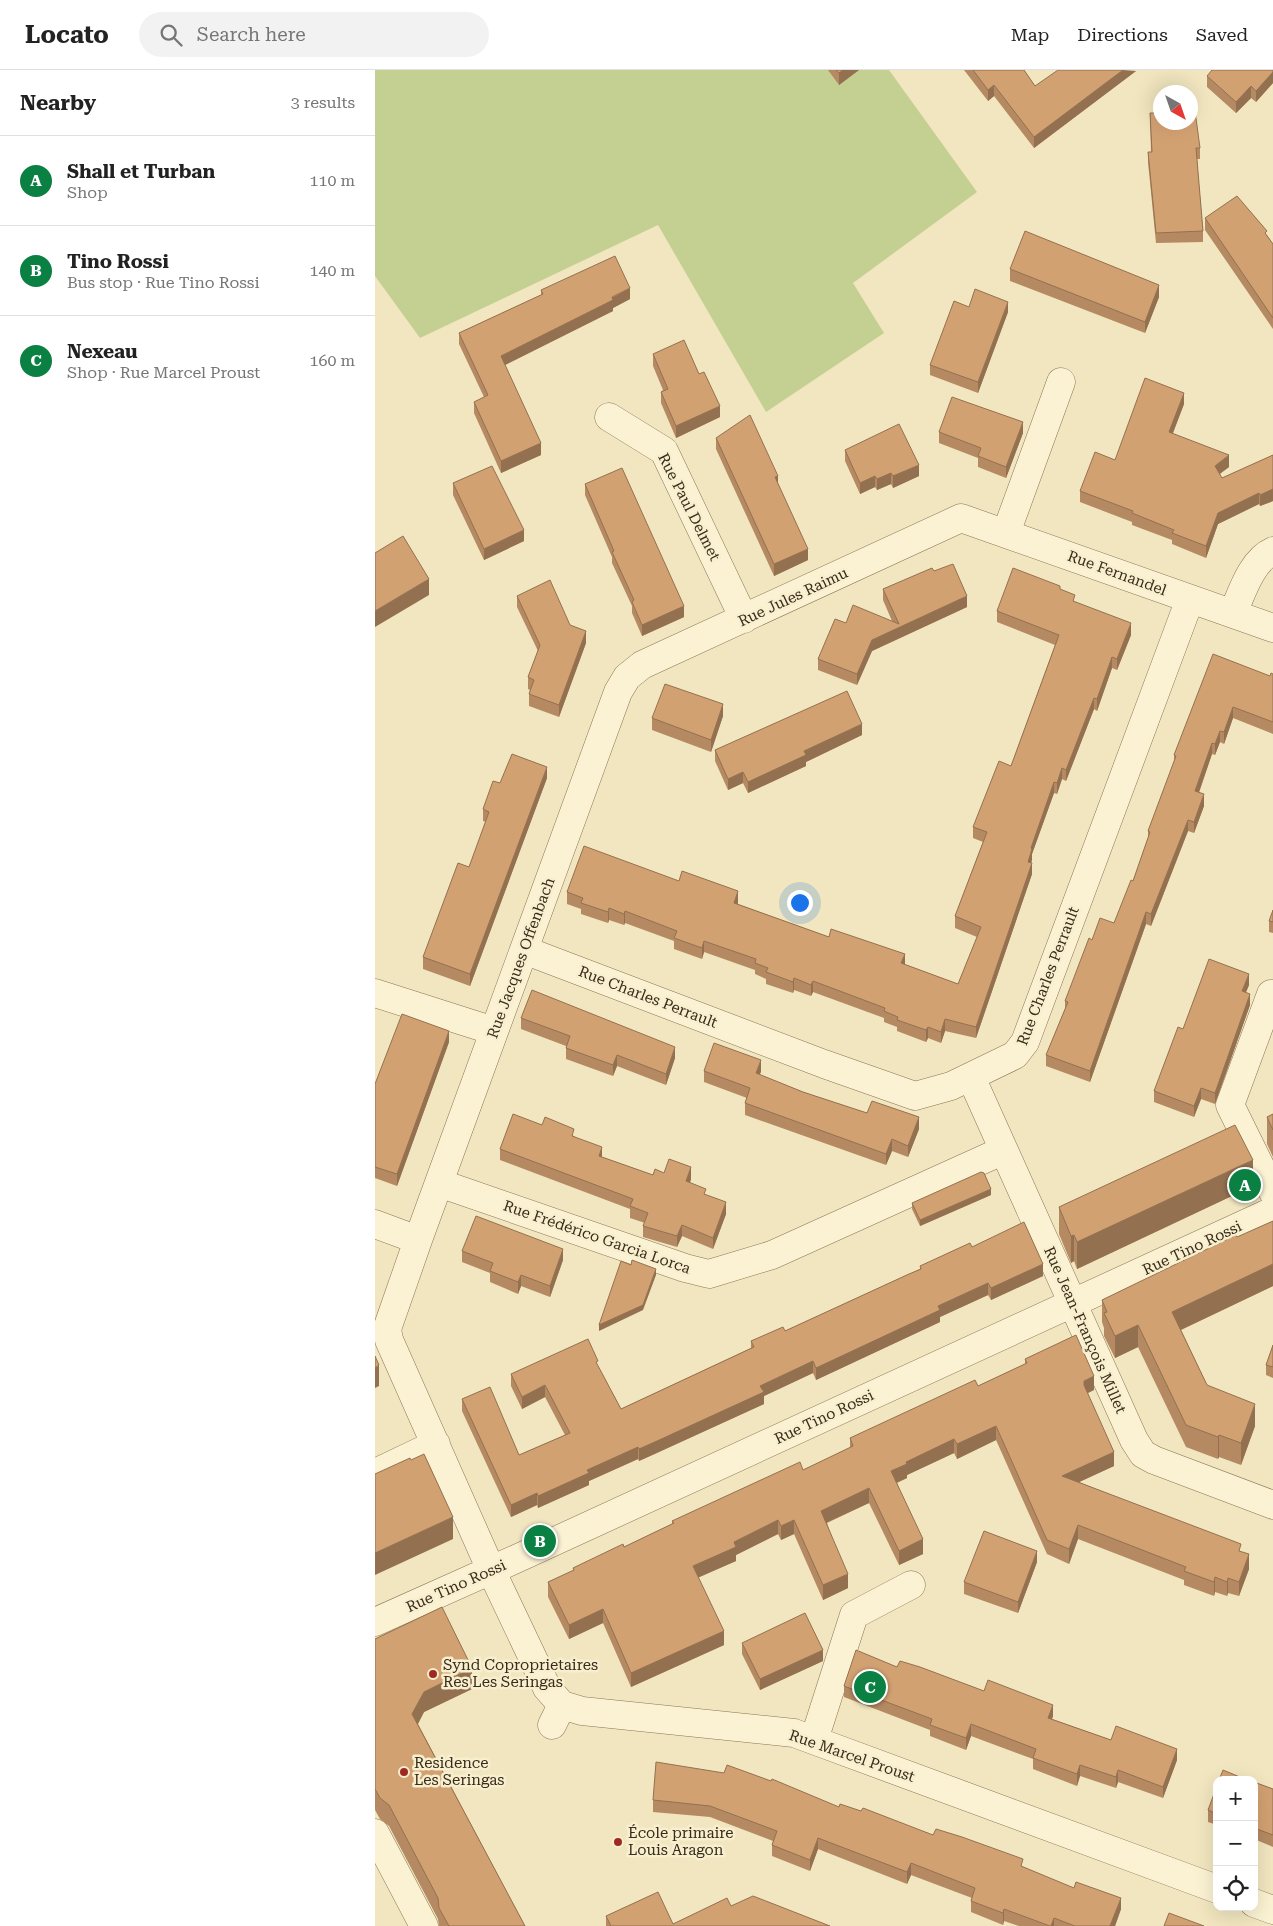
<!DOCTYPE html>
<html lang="en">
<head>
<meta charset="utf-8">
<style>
	:root { --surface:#fff; --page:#f2f2f2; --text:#222; --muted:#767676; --line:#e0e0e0; --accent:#0b8043 }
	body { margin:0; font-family:"Roboto Serif",serif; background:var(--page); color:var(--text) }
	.controls { position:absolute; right:15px; bottom:15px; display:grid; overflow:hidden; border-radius:10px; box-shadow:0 5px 20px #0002 }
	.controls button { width:45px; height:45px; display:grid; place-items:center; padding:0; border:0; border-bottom:1px solid var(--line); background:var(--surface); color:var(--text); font:25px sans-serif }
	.compass { position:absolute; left:778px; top:15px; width:45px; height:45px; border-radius:50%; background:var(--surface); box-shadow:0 5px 20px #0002; rotate:140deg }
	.you { position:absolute; left:424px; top:832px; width:18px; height:18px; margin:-12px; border:4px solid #fff; border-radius:50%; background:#1a73e8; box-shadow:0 0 0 8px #1a73e833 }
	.badge { display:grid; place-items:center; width:32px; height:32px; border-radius:50%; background:var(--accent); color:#fff; font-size:16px; font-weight:700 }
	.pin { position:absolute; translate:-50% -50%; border:2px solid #fff; box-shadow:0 1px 5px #0006 }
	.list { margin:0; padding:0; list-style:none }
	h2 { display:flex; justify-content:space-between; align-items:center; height:65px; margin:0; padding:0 20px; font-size:21px }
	h2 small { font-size:16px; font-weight:400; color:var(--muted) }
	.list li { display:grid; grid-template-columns:32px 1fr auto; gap:15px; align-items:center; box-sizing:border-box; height:90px; padding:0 20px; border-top:1px solid var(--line) }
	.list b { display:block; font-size:19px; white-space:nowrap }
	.list p { margin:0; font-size:16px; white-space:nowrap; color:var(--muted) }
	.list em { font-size:16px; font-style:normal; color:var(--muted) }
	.icon { flex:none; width:28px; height:28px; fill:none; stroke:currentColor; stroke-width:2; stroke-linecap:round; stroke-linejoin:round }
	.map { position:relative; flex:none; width:898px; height:1856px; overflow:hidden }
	header { display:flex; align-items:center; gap:30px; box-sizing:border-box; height:70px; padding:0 25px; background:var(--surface); border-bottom:1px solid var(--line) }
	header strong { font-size:24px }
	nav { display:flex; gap:28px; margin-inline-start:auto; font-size:18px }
	.search { width:350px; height:45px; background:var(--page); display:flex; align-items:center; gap:12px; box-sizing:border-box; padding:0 18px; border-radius:28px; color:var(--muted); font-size:19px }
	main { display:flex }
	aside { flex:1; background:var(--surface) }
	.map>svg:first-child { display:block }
	.green { fill:#c4d092 }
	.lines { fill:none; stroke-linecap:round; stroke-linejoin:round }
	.minor-casing { stroke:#8b7656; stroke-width:29 }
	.minor { stroke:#fbf2d3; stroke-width:28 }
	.wall { fill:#b58a62 }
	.shaded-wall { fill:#937150 }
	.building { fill:#d2a172; stroke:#937150 }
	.poi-dot { fill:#9f2921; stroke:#f8efcf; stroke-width:2 }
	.labels { text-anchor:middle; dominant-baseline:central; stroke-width:5; stroke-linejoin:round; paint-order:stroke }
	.street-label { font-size:15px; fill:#392c1c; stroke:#f8efcf }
	.poi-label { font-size:15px; fill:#392c1c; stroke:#f8efcf; text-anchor:start }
</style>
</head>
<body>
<header>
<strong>Locato</strong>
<div class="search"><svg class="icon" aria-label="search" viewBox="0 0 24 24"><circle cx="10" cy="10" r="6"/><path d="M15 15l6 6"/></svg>Search here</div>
<nav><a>Map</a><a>Directions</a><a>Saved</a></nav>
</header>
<main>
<aside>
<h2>Nearby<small>3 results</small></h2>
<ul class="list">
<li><span class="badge">A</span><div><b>Shall et Turban</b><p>Shop</p></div><em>110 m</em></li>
<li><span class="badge">B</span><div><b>Tino Rossi</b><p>Bus stop · Rue Tino Rossi</p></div><em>140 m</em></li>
<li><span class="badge">C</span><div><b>Nexeau</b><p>Shop · Rue Marcel Proust</p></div><em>160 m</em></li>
</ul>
</aside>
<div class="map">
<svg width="898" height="1856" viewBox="0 0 898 1856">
	<rect width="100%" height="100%" fill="#f1e6bf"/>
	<path class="green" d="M0 0H514L602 122 478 213 509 263 391 342 283 155 45 268 0 206Z"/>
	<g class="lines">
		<defs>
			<path id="minor" d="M234 347 289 381 369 549
				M631 463 686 312
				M858 543C867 522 877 490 898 481
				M149 880 449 994 540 1026 576 1016 640 985 650 972 815 529
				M0 923 119 961
				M896 924 855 1035 898 1122
				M596 1007 759 1370 768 1384 779 1390 898 1435
				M64 1113 310 1198 334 1204 397 1185 627 1081
				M0 1154 43 1170
				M0 1403 61 1374
				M0 1552 141 1489 898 1141
				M177 1655 187 1635
				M439 1670 479 1545 536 1515
				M0 1763 49 1856
				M842 1819 419 1663 207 1641 187 1635 172 1618 116 1500 14 1270 12 1259 43 1170 243 622 252 607 267 595 586 448 898 558
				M879 1833 898 1840"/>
		</defs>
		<use href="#minor" class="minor-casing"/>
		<use href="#minor" class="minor"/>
	</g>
	<path class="wall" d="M453 0H484L464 15Z
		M589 0H649L660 16 761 1 659 78 619 26 613 31Z
		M898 0V13L881 32 876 28 861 43 832 17V6Z
		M775 43 825 78V89H822L828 161V172L781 173 773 92V82H776Z
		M830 148 892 165 898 174V259L830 160Z
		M635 199 784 227 770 263 635 211Z
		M166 220 255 229 238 238V241L130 295 166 385 126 403 99 343V332L109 327 84 274V263L166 225Z
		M594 237 633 242 603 323 555 305V295Z
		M278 284 345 347 301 368 286 333V322L288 320 278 296Z
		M809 334 798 363 854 397 845 404 847 408 898 385V431L885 436 884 434 843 454 831 488 797 474V470L757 455V452L705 432V421L740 390Z
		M564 362 648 363 631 408 603 397V388L564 373Z
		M341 368 403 414 433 490 399 506 341 379Z
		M470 380 544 406 518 418 516 414 502 420 500 417 485 424 470 391Z
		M78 413 149 471 109 490 78 425Z
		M210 414 309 547 267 566 257 543V536L237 493V487L210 425Z
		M559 501 592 537 497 581 482 615 443 600V589L471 553 517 551 508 530V519Z
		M685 519 700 532 756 565 742 600 737 598 722 641 719 639 691 711 687 709 682 724 679 723 657 784 656 793 657 804 601 968 570 961 566 973 553 968 551 972 522 961V957L509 952V948L438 922 436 926 419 920 418 923 391 914V909L380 904V900L329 882 327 889 299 879V871L250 853 249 855 234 850 233 853 206 844V839L192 834V822L304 811 363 833V834L583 914 602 867 580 858V846L608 772 598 768V757L636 696 680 575 622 552V541Z
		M142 526 195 555 211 573 184 647 154 636V624L155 620 153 619V607L163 581 142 537Z
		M898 604V664L858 648 849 674 845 672 840 685 837 684 824 723 829 736 819 763 813 761 776 856 771 854 715 1012 671 996V985L690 939V931L717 870 739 853 758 811 773 768V761L799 692V685Z
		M348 646 336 682 277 660V648Z
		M487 665 431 692V696L373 723 368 713 353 720 340 691V680Z
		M172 708 95 916 48 899V887L94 797 111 752 108 751V739L125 713Z
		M898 840V863L894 862V851Z
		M874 915 871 922 875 935 840 1034 826 1029 819 1047 779 1032V1021L808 959Z
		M146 948 300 988 291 1015 242 996 238 1006 191 989V976L146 959Z
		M74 972 22 1116 0 1108V1014Z
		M329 1001H386L385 1005 428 1022 492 1043 544 1059 533 1087 517 1081 511 1095 370 1045V1033L372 1028 329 1012Z
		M898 1044V1087L892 1074V1047Z
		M167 1055 199 1066 227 1087 278 1105 289 1103 316 1109 315 1113 331 1125 351 1144 338 1179 307 1166 302 1177 268 1167V1156L270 1153 255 1148V1139L125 1090V1079Z
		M878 1116 702 1199 699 1191 696 1193 684 1164V1137Z
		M616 1125 545 1156 537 1139V1133Z
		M898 1151V1216L806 1260 832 1315 880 1356 866 1395 844 1387 843 1389 811 1377 763 1277 740 1288 729 1266V1258L727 1252V1230Z
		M597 1177 668 1206 616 1230 613 1225 565 1247V1252L441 1310 438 1303 389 1326V1334L282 1383 264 1391 263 1389 214 1411V1415L163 1438 162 1435 136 1447 87 1341V1329L144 1385 190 1365 170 1327 147 1339 136 1316V1304L223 1296 246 1339 376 1278V1271L410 1261 545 1199V1196Z
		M87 1181 188 1190 175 1227 146 1216 143 1224 115 1212V1203L87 1192Z
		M898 1275V1308L891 1305V1295Z
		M650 1289 719 1320 712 1323 739 1396 704 1412 866 1482 874 1499 864 1526 853 1523 852 1526 840 1522 839 1526 809 1515V1510L703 1469 694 1494 672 1484 621 1370 582 1389 579 1383 532 1405V1408L522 1413 548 1484 524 1495 494 1433 452 1453 473 1518 448 1530 419 1464 406 1470 403 1464 361 1485V1491L323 1507 349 1575 256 1617 228 1553 194 1569 173 1527V1512L198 1501V1498L249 1477 297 1454V1451L428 1400 475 1378V1368L603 1316 650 1294Z
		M662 1492 643 1543 589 1524V1512Z
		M0 1569 97 1619 49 1642 43 1654 150 1856H64L63 1849 14 1756 5 1749 0 1740Z
		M367 1573 448 1591 385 1620 367 1584Z
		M522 1597 678 1646 677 1649 736 1670 802 1690 788 1728 743 1712 741 1718 705 1706 702 1716 658 1699V1689L596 1666 591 1680 555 1666V1660L469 1627V1616Z
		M879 1712 898 1719V1777L879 1769Z
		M842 1716V1755L833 1752V1740Z
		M278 1730 464 1737 558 1765 648 1797 746 1839 740 1856H644L629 1851 628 1855 596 1842V1831L597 1828 536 1805 532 1814 443 1779 435 1801 397 1786V1775L398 1771 335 1747 278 1742Z
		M356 1836 455 1856H231V1846L298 1854Z"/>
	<path class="shaded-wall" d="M468 0H484L464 15V3Z
		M748 0 761 1 659 78V67Z
		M898 2V13L881 32V21Z
		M619 15V26L613 31V20Z
		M876 16V28L861 43V32Z
		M784 215V227L770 263V252Z
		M255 218V229L238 238V241L126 297V286Z
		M633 232V242L603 323V312Z
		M809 323V334L794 373V362Z
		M345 336V347L301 368V356Z
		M648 352V363L631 408V397Z
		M166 373V385L126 403V391Z
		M854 385V397L840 407V396Z
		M544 395V406L518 418V406Z
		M516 403V414L502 420V409Z
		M403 406V417L400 407Z
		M500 406V417L485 424V413Z
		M898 419V431L885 436V425Z
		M884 423V434L843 454 831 488V476L843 443Z
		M149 460V471L109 490V479Z
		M433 479V490L399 506V494Z
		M54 509V525L0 557V541Z
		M592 526V537L497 581 482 615V604L497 570Z
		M309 536V547L267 566V555Z
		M756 553V565L742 600V589Z
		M211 561V573L184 647V635Z
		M737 587V598L722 641V629Z
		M719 628V639L691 711V700Z
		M348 634V646L336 682V670Z
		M858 637V648L849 674V662Z
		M487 654V665L431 692V696L373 723V712L429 681Z
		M845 661V672L840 685V674Z
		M837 673V684L820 733V721Z
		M172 697V708L95 916V904Z
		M687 698V709L682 724V713Z
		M368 702V713L353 720V709Z
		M679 712V723L657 784V790L653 804V792L656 778Z
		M829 724V736L819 763V752Z
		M813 750V761L776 856V844Z
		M657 793V804L601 968V957Z
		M363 821V833L359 844V833Z
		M234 838V850L233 853V842Z
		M250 841V853L249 855V844Z
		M771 842V854L715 1012V1001Z
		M329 871V882L327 889V878Z
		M530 884V895L526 893Z
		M874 904V915L867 932V921Z
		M419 908V920L418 923V912Z
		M438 911V922L436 926V915Z
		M875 924V935L840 1034V1023Z
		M570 949V961L566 973V962Z
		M553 957V968L551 972V960Z
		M74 961V972L22 1116V1104Z
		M300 977V988L291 1015V1004Z
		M242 985V996L238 1006V995Z
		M386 990V1001L381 1014V1003Z
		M826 1018V1029L819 1047V1036Z
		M544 1047V1059L533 1087V1076Z
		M517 1069V1081L511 1095V1084Z
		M227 1077V1088L224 1086Z
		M878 1090V1116L702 1199V1172Z
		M316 1097V1109L311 1123V1111Z
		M616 1119V1125L545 1156V1150Z
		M351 1132V1144L338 1179V1168Z
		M307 1155V1166L302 1177V1166Z
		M699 1165V1191L696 1193V1166Z
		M188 1179V1190L175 1227V1216Z
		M668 1194V1206L616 1230V1218Z
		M898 1194V1216L797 1264V1242Z
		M281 1199V1205L268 1240 224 1261V1255Z
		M146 1205V1216L143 1224V1212Z
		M613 1213V1225L565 1247V1252L441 1310V1298L563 1236Z
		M763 1255V1277L740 1288V1266Z
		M438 1291V1303L389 1326V1334L264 1391V1379L385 1316Z
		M4 1295V1316L0 1318V1298Z
		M719 1306V1320L709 1325V1311Z
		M170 1315V1327L147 1339V1327Z
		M880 1334V1356L866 1395V1373Z
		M621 1356V1370L582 1389V1374Z
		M844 1365V1387L843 1389V1367Z
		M579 1369V1383L532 1405V1408L516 1415V1401L531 1392Z
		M263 1377V1389L214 1411V1415L163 1438V1426L212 1400Z
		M739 1382V1396L687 1420V1406Z
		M494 1418V1433L446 1455V1441Z
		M162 1423V1435L136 1447V1435Z
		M78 1447V1469L0 1505V1483Z
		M403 1450V1464L361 1485V1491L318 1510V1496L359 1472Z
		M419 1450V1464L406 1470V1456Z
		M703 1455V1469L694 1494V1479Z
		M548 1469V1484L524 1495V1481Z
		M662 1481V1492L643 1543V1532Z
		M874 1484V1499L864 1526V1512Z
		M473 1504V1518L448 1530V1515Z
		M840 1507V1522L839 1526V1512Z
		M853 1508V1523L852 1526V1512Z
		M228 1539V1553L194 1569V1555Z
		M349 1561V1575L256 1617V1603Z
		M448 1580V1591L385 1620V1609Z
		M97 1598V1619L49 1642 37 1665V1644L49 1622Z
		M678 1635V1646L673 1659V1648Z
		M596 1654V1666L591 1680V1668Z
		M802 1679V1690L788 1728V1717Z
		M705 1695V1706L702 1716V1704Z
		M743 1700V1712L741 1718V1707Z
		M443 1768V1779L435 1801V1790Z
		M536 1793V1805L532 1814V1802Z
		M746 1828V1839L740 1856H735Z
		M629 1839V1851L628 1855V1843Z
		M679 1848V1856H676Z"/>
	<path class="building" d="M461 0H468L464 3Z
		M598 0H649L660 16 683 0H748L659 67 619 15 613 20Z
		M837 0H898V2L881 21 876 16 861 32 832 6Z
		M816 41H820L825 78H821L828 161 781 163 773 82H777L775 43H786V52H816Z
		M862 126 892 161 890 163 898 174V248L830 148Z
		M650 161 784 215 770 252 635 199Z
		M240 186 255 218 237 227 238 230 126 286 166 373 126 391 99 332 113 325 84 263 168 224 166 220Z
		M600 219 633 232 603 312 555 295 579 231 594 237Z
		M309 270 324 304 329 302 345 336 301 356 286 322 293 319 278 284Z
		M770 308 809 323 794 362 854 385 840 396 847 408 898 385V419L885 425 884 423 843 443 831 476 797 463 799 460 757 443 758 441 705 421 720 382 740 390Z
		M577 327 648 352 631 397 603 386 606 378 564 362Z
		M375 345 403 406 400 407 433 479 399 494 341 368Z
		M524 354 544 395 518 406 516 403 502 409 500 406 485 413 470 380Z
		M117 396 149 460 109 479 78 413Z
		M247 398 309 536 267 555 257 532 259 530 237 482 239 481 210 414Z
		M28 466 54 509 0 541V483Z
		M578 494 592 526 497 570 482 604 443 589 460 549 471 553 478 535 524 554 508 519 557 498 559 501Z
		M638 498 685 516V519L700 525 698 531 756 553 742 589 737 587 722 629 719 628 691 700 687 698 682 713 679 712 656 778 657 779 653 792 657 793 601 957 570 949 566 962 553 957 551 960 522 950 523 947 509 941 510 938 438 911 436 915 419 908 418 912 391 902 393 898 380 893 381 889 329 871 327 878 299 868 302 861 250 841 249 844 234 838 233 842 206 833 208 828 192 822 209 776 304 811 307 801 363 821 359 833 454 867 456 859 530 884 526 893 583 914 606 857 580 846 612 762 598 757 624 691 636 696 684 565 622 541Z
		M175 510 195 555 211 561 184 635 154 624 159 610 153 607 165 575 142 526Z
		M838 584 895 606 896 603 898 604V652L858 637 849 662 845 661 840 674 837 673 820 721 829 724 819 752 813 750 776 844 771 842 715 1001 671 985 693 932 690 931 714 868 717 870 725 848 739 853 756 810 758 811 775 762 773 761 801 686 799 685Z
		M290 614 348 634 336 670 277 648Z
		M472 621 487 654 429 681 431 685 373 712 368 702 353 709 340 680Z
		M137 684 172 697 95 904 48 887 83 793 94 797 114 742 108 739 118 711 125 713Z
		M898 840V852L894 851Z
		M834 889 874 904 867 921 875 924 840 1023 826 1018 819 1036 779 1021 803 957 808 959Z
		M157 920 300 977 291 1004 242 985 238 995 191 978 195 966 146 948Z
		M27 944 74 961 22 1104 0 1097V1014Z
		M339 973 386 990 381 1003 428 1022 492 1043 497 1031 544 1047 533 1076 517 1069 511 1084 370 1033 375 1018 329 1001Z
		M138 1044 167 1055 170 1047 199 1059 197 1066 227 1077 224 1086 278 1105 280 1099 289 1103 294 1089 316 1097 311 1111 331 1119 329 1124 351 1132 338 1168 307 1155 302 1166 268 1156 273 1143 255 1136 258 1129 125 1079Z
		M898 1044V1060L892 1047Z
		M860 1055 878 1090 702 1172 699 1165 696 1166 684 1137Z
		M606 1102 609 1103 616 1119 545 1150 537 1133Z
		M101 1146 188 1179 175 1216 146 1205 143 1212 115 1201 118 1193 87 1181Z
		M898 1151V1194L797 1242 832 1315 880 1334 866 1373 844 1365 843 1367 811 1355 763 1255 740 1266 729 1243 732 1242 727 1230 861 1165 862 1167Z
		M649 1152 668 1194 616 1218 613 1213 563 1236 565 1240 441 1298 438 1291 385 1316 389 1322 282 1371 264 1379 263 1377 212 1400 214 1403 163 1426 162 1423 136 1435 87 1329 115 1317 144 1385 195 1363 170 1315 147 1327 136 1304 213 1269 223 1291 221 1292 246 1339 379 1277 376 1271 408 1257 410 1261 534 1204 546 1199 545 1196 595 1173 597 1177Z
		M257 1190 281 1199 268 1235 224 1255 246 1191 256 1195Z
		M701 1265 719 1306 709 1311V1315L739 1382 687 1406 866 1474 864 1481 874 1484 864 1512 853 1508 852 1512 840 1507 839 1512 809 1501 811 1497 703 1455 694 1479 672 1470 621 1356 582 1374 579 1369 531 1392 532 1394 516 1401 548 1469 524 1481 494 1418 446 1441 473 1504 448 1515 419 1450 406 1456 403 1450 359 1472 361 1477 318 1496 349 1561 256 1603 228 1539 194 1555 173 1512 199 1500 198 1498 248 1474 249 1477 299 1453 297 1451 425 1392 428 1400 478 1376 475 1368 600 1310 603 1316 652 1293 650 1289Z
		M898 1275V1297L891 1295Z
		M0 1286 4 1295 0 1298Z
		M49 1384 78 1447 0 1483V1404L35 1388 36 1390Z
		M609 1461 662 1481 643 1532 589 1512Z
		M67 1537 97 1598 49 1622 37 1644 150 1856H74L64 1838 63 1828 14 1735 5 1728 0 1719V1569Z
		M430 1543 448 1580 385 1609 367 1573Z
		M481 1580 522 1597 525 1591 545 1597 609 1621 613 1610 678 1635 673 1648 736 1670 741 1656 802 1679 788 1717 743 1700 741 1707 705 1695 702 1704 658 1688 661 1679 596 1654 591 1668 555 1655 557 1649 469 1616Z
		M281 1692 349 1703 352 1695 396 1711 397 1709 464 1737 465 1734 486 1741 488 1738 558 1765 561 1759 587 1767 648 1789 646 1796 699 1818 701 1812 746 1828 735 1856H700L679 1848 676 1856H675L629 1839 628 1843 596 1831 600 1818 536 1793 532 1802 443 1768 435 1790 397 1775 402 1761 335 1736 278 1730Z
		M848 1700 872 1710H844Z
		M879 1712 898 1719V1765L879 1758Z
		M842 1716V1744L833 1740Z
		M283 1822 298 1854 352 1828 356 1836 378 1826 455 1856H236L231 1846Z
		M794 1843 829 1856H789Z"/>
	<g class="poi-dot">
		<circle cx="58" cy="1604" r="5"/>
		<circle cx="29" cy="1702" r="5"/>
		<circle cx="243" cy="1772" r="5"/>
	</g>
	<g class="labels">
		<g class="street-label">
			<text transform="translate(314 437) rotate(63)">Rue Paul Delmet</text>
			<text transform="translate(742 503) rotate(20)">Rue Fernandel</text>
			<text transform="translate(418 527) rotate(-25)">Rue Jules Raimu</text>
			<text transform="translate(146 888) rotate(-70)">Rue Jacques Offenbach</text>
			<text transform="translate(673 906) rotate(-69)">Rue Charles Perrault</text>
			<text transform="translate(273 927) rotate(21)">Rue Charles Perrault</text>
			<text transform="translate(222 1167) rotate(19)">Rue Frédérico Garcia Lorca</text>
			<text transform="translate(817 1178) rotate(-25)">Rue Tino Rossi</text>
			<text transform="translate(710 1260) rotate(66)">Rue Jean-François Millet</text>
			<text transform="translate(449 1347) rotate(-25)">Rue Tino Rossi</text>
			<text transform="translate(81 1516) rotate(-24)">Rue Tino Rossi</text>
			<text transform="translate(477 1686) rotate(19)">Rue Marcel Proust</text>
		</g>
		<g class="poi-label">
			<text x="68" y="1595">Synd Coproprietaires<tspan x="68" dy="17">Res Les Seringas</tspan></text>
			<text x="39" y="1693">Residence<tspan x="39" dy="17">Les Seringas</tspan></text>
			<text x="253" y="1763">École primaire<tspan x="253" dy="17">Louis Aragon</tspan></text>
		</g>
	</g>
</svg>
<div class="controls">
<button>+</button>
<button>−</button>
<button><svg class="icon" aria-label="locate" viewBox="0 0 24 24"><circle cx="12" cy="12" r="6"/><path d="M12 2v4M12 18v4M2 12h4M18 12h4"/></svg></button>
</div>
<svg class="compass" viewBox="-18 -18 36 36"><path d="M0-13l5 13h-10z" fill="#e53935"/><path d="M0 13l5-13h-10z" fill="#767676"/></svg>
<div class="you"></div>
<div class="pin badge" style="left:870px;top:1115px">A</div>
<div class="pin badge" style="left:165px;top:1471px">B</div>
<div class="pin badge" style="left:495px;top:1617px">C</div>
</div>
</main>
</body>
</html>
